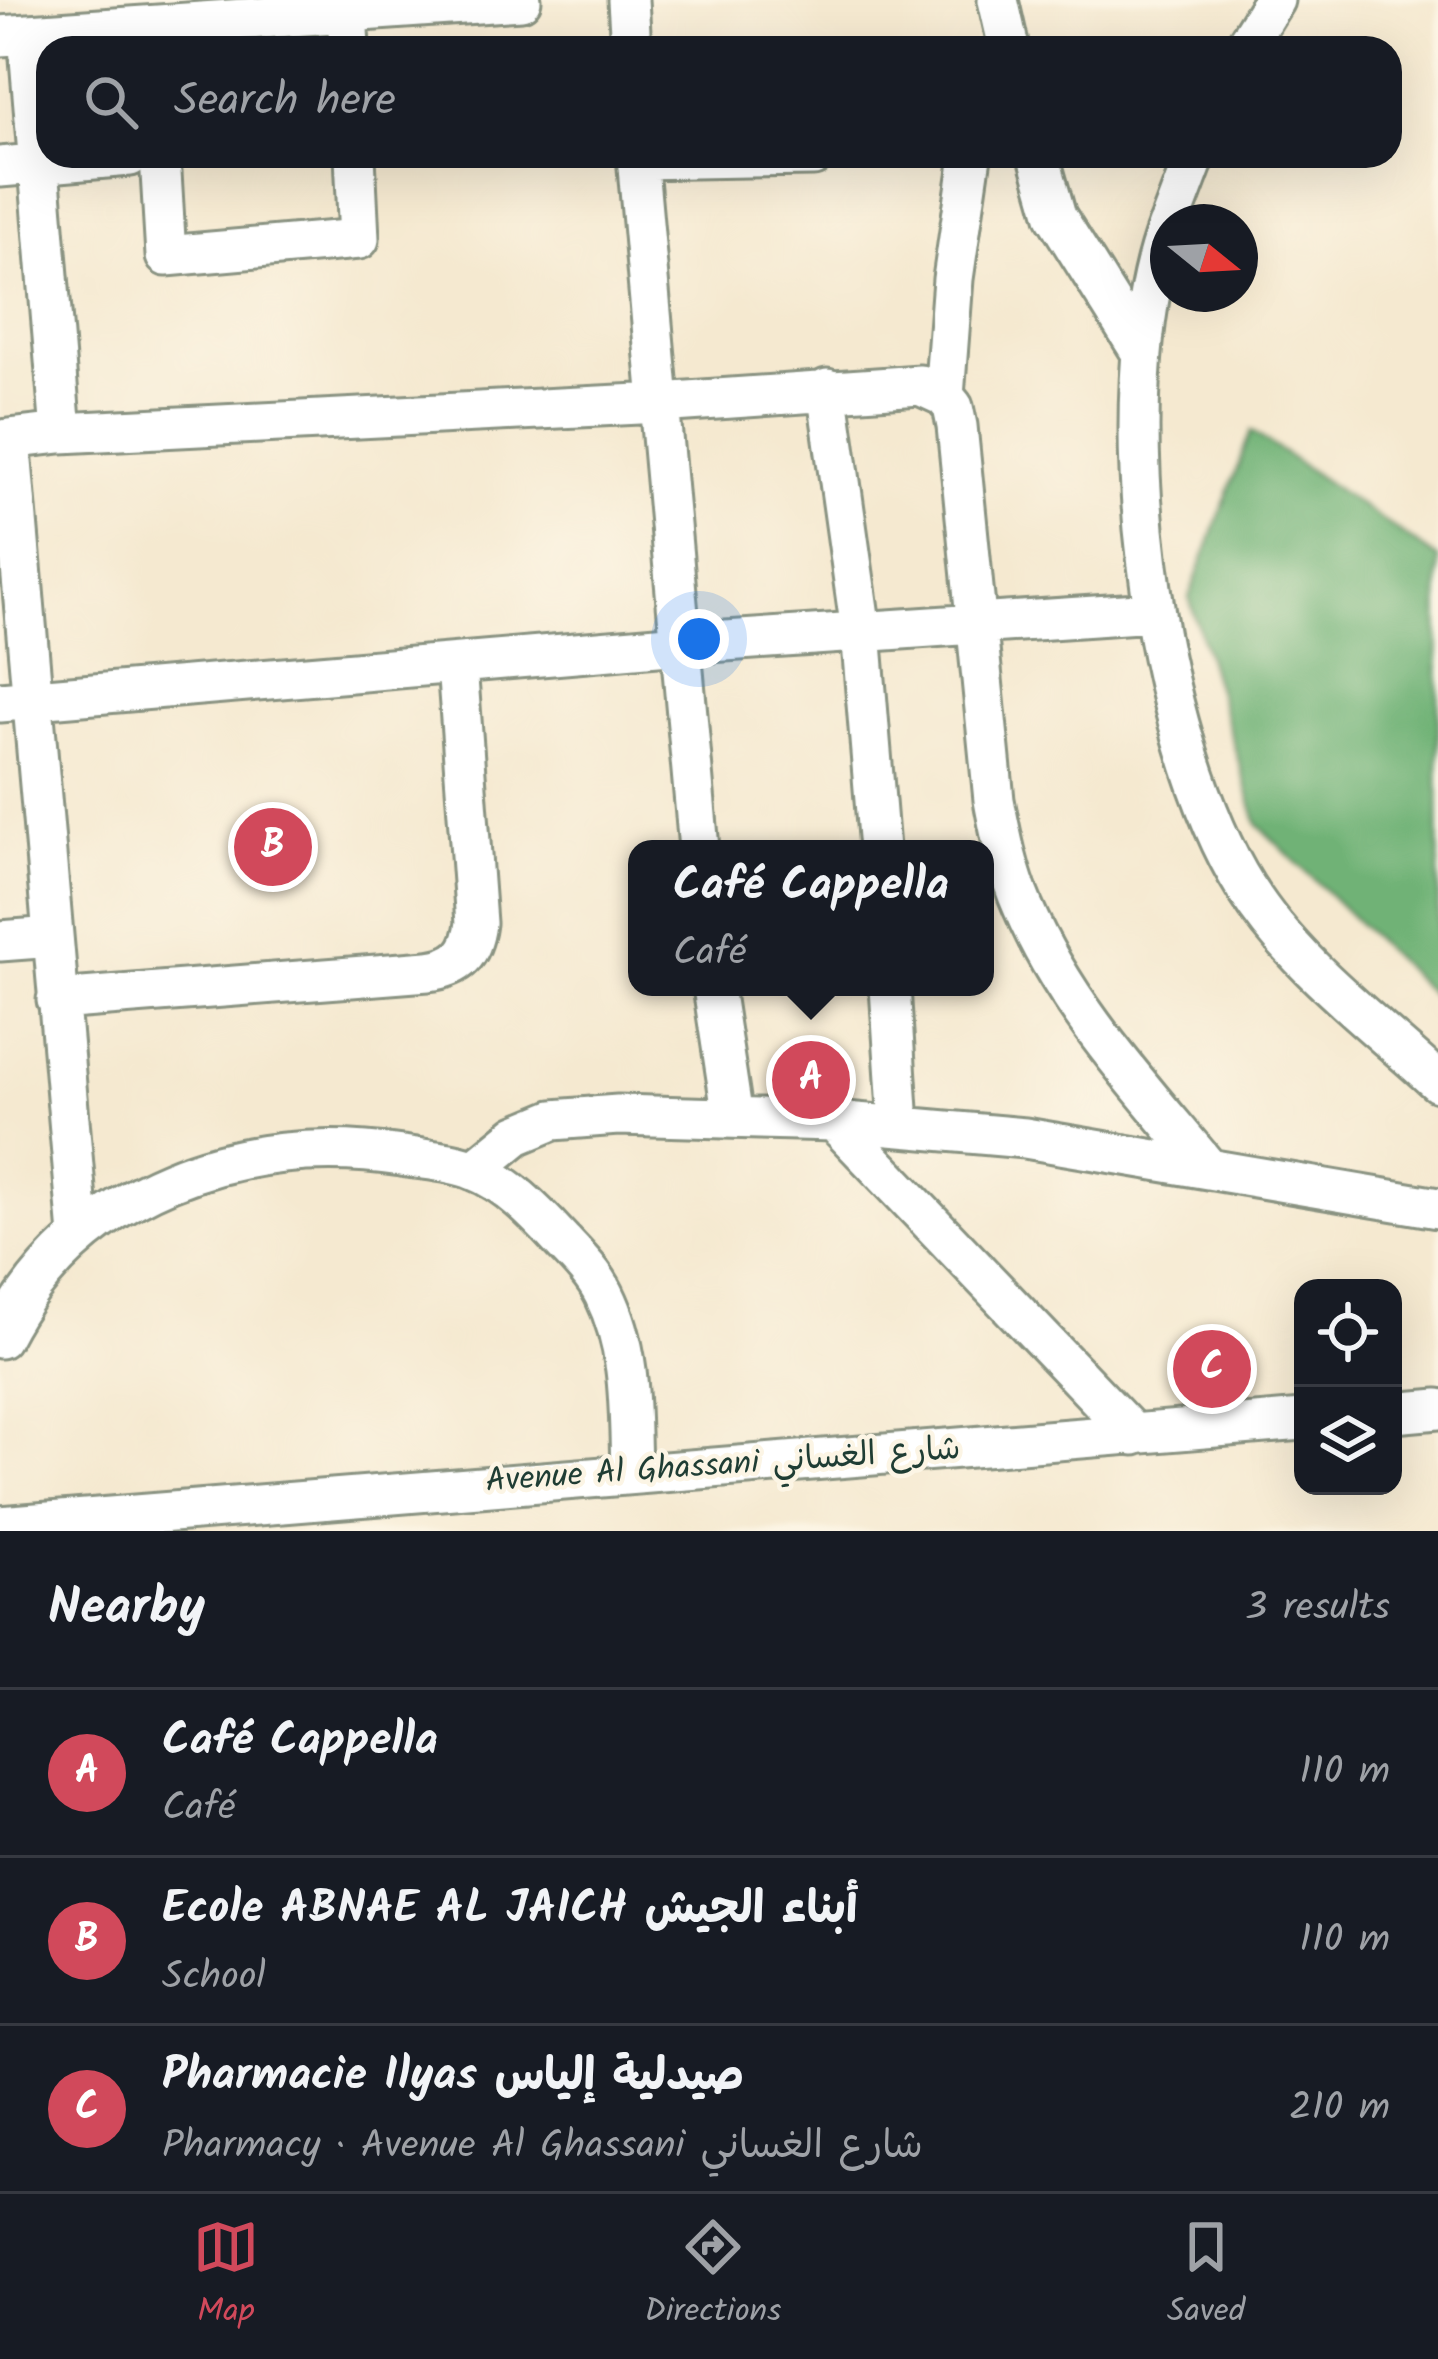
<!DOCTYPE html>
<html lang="en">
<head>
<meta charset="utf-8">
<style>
	:root { --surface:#171b24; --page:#20242c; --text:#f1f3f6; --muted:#9ea1a6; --line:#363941; --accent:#d1495b }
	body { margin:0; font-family:Kalam,"Playpen Sans Arabic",sans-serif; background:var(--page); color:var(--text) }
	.controls { position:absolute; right:36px; bottom:36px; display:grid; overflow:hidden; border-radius:24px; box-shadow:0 12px 48px #0002 }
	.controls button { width:108px; height:108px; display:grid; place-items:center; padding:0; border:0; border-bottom:3px solid var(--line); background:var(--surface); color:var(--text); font:60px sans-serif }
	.compass { position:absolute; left:1150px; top:204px; width:108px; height:108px; border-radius:50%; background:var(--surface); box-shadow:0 12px 48px #0002; rotate:108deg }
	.you { position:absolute; left:699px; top:639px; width:42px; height:42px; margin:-30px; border:9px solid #fff; border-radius:50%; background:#1a73e8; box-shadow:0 0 0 18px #1a73e833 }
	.badge { display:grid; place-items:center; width:78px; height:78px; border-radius:50%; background:var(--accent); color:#fff; font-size:39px; font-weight:700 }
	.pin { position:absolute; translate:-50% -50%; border:6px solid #fff; box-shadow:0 3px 12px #0006 }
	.popup { position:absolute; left:628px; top:840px; width:366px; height:156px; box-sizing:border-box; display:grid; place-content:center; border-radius:24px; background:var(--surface); filter:drop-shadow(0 3px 9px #0005); font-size:39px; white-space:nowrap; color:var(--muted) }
	.popup b { font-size:45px; color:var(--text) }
	.popup::after { content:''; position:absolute; left:50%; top:100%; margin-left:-24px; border:24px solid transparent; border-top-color:var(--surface) }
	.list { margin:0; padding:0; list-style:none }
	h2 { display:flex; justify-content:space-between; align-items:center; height:156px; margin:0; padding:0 48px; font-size:51px }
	h2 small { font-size:39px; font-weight:400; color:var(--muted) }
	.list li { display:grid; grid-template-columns:78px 1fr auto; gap:36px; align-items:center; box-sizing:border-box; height:168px; padding:0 48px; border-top:3px solid var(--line) }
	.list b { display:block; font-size:45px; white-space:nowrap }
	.list p { margin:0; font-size:39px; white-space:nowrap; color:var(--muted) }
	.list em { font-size:39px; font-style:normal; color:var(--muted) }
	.icon { flex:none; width:66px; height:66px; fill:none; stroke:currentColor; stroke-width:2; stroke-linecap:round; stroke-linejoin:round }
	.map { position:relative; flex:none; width:1438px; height:1531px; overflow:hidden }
	.search { position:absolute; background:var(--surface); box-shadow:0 12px 48px #0002; left:36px; right:36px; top:36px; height:132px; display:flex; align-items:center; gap:30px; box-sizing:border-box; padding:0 42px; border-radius:36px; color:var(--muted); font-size:45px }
	.sheet { height:660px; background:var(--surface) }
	nav { display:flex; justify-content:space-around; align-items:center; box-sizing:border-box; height:168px; border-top:3px solid var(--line); background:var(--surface); font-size:33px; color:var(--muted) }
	nav a { display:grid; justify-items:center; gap:6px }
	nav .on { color:var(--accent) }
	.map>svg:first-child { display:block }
	.forest { fill:#6fb276; stroke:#477855; stroke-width:3 }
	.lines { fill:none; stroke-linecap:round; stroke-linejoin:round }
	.minor-casing { stroke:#8a9382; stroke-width:45 }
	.minor { stroke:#fff; stroke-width:39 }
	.labels { text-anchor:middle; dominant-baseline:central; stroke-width:9; stroke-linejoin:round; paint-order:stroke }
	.street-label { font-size:33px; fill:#1f3d34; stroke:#fcf5e5 }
</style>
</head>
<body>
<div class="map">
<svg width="1438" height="1531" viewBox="0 0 1438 1531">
	<rect width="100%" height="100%" fill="#fcf5e5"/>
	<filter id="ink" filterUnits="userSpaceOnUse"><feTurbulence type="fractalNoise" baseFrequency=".00833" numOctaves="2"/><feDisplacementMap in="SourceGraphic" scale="24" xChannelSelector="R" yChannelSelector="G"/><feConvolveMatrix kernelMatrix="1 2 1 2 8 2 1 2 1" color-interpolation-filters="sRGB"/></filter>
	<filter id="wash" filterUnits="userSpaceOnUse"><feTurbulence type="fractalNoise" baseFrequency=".004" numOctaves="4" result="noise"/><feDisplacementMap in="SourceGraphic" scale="48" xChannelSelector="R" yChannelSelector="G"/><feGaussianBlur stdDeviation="2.7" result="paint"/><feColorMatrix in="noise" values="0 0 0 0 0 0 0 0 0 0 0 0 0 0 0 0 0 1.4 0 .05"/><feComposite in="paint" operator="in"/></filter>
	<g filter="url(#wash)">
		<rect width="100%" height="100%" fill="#f5e9d0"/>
		<path class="forest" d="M1251 431 1438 558V1001L1258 825 1189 597Z"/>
	</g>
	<g filter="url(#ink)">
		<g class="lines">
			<defs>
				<path id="minor" d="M628 0 631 48
					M998 0 1009 48
					M347 10 349 48
					M28 34 61 433
					M0 36 521 0
					M1244 48 1274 0
					M160 156 166 256 359 239 355 156
					M637 156 699 849
					M971 156 953 279 944 396 953 407 957 426 994 800C1001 837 1008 873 1023 907 1066 1007 1139 1085 1208 1168
					M1039 156 1056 216 1141 352
					M638 159 813 156
					M0 167 130 156
					M1170 222 1195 156
					M1168 226C1105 394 1151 737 1246 888 1295 966 1372 1021 1438 1082
					M827 389 861 631 879 849
					M10 439 79 1235
					M0 440 61 433 659 403 920 385 944 396
					M0 702 681 644 1153 612
					M0 941 53 937
					M713 987 733 1118
					M890 987 899 1125
					M57 1000 428 971C460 967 472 954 476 923L457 665
					M834 1121 1134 1435
					M474 1170 517 1135 553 1120 618 1115 834 1121 1025 1138 1438 1208
					M0 1338C78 1187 241 1132 402 1156 425 1160 453 1161 474 1170 506 1182 536 1213 559 1238 575 1255 593 1272 604 1294 632 1350 629 1411 631 1472
					M1393 1413 1438 1409
					M0 1526 1303 1420"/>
			</defs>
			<use href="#minor" class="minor-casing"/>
			<use href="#minor" class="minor"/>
		</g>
	</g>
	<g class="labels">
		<g class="street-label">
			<text transform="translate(723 1466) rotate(-4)">Avenue Al Ghassani شارع الغساني</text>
		</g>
	</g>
</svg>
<div class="controls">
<button><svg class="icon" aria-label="locate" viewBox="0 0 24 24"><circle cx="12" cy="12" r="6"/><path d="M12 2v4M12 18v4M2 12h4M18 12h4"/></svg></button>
<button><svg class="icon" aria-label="layers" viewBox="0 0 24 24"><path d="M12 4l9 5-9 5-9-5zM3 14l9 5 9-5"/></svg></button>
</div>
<svg class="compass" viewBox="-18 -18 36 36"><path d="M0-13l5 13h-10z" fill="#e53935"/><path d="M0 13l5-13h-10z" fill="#9ea1a6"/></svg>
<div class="you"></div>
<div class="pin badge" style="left:811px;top:1080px">A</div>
<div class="popup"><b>Café Cappella</b>Café</div>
<div class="pin badge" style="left:273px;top:847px">B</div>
<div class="pin badge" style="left:1212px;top:1369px">C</div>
<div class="search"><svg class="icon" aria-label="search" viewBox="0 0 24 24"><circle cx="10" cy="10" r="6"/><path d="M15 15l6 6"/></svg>Search here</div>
</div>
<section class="sheet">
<h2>Nearby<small>3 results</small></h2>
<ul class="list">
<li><span class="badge">A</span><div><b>Café Cappella</b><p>Café</p></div><em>110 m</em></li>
<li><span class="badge">B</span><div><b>Ecole ABNAE AL JAICH أبناء الجيش</b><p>School</p></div><em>110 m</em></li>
<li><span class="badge">C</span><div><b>Pharmacie Ilyas صيدلية إلياس</b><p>Pharmacy · Avenue Al Ghassani شارع الغساني</p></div><em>210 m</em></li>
</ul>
</section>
<nav>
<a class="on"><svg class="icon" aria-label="map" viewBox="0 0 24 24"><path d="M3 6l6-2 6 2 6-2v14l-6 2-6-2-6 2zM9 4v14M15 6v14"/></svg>Map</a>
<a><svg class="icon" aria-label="directions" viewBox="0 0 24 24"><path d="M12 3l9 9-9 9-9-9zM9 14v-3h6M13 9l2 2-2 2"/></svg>Directions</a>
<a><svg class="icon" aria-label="saved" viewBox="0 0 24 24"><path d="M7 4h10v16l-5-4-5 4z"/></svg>Saved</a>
</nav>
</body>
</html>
